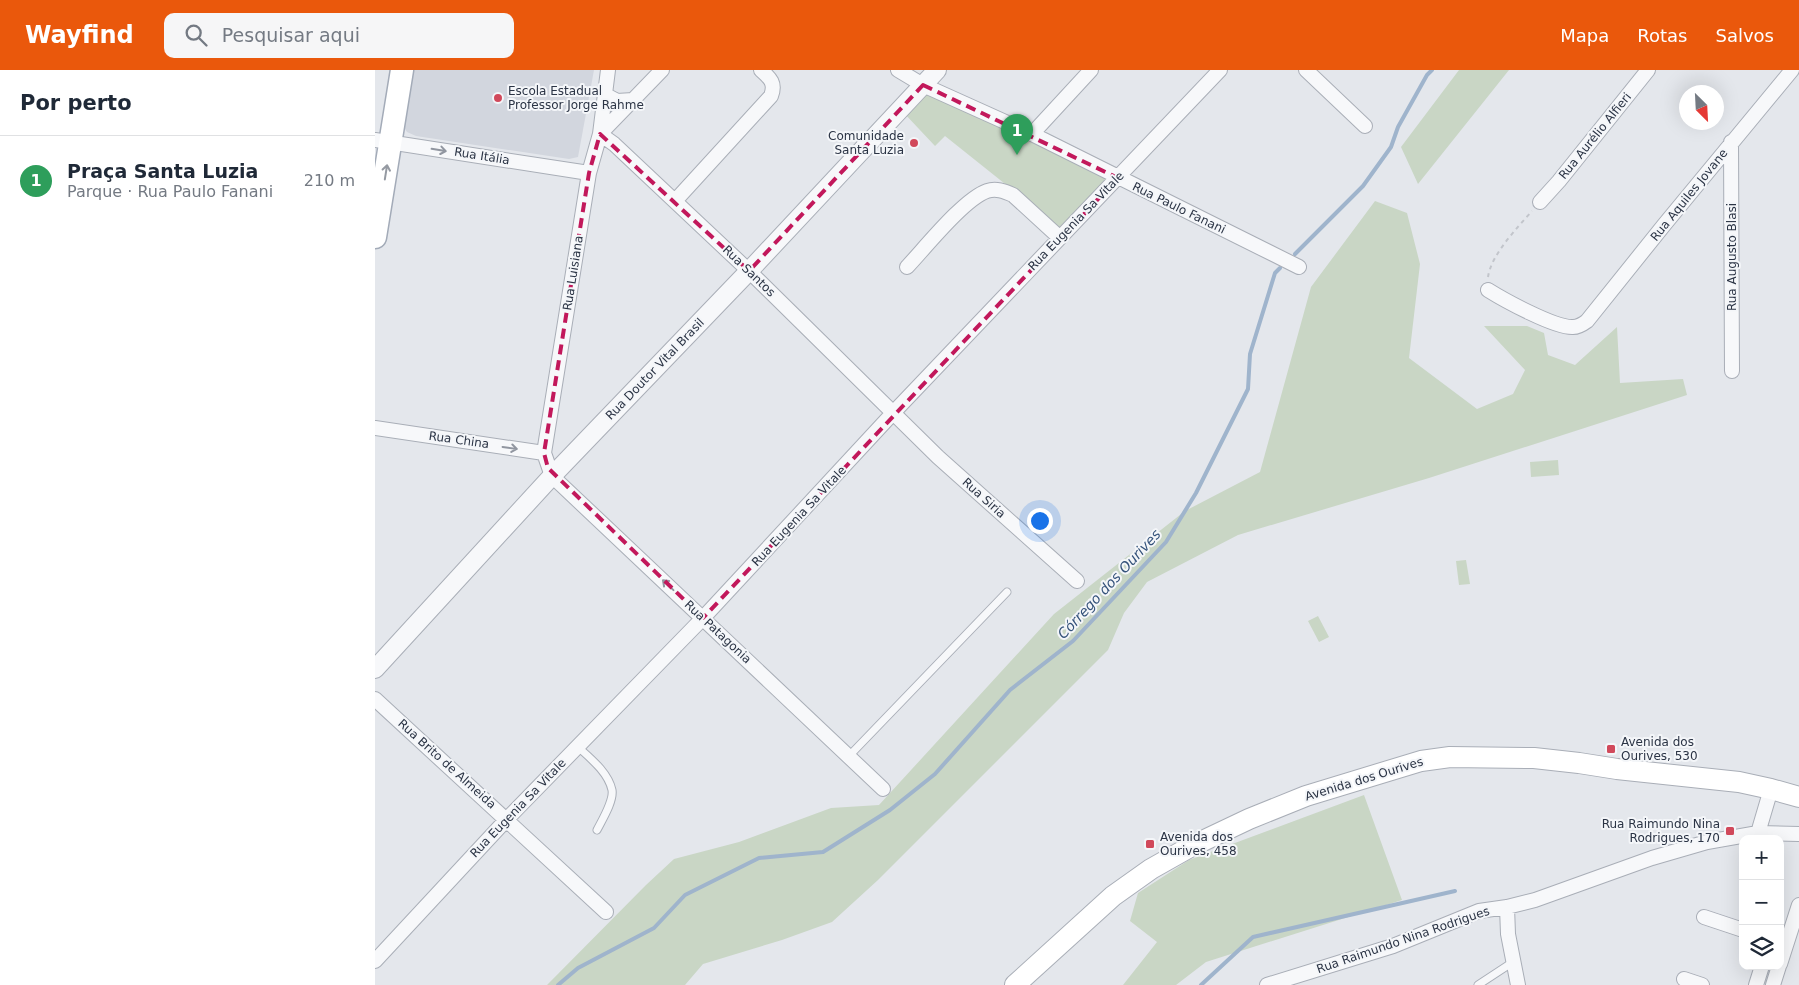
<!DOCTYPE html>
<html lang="pt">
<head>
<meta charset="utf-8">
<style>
	:root { --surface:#fff; --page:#f6f6f7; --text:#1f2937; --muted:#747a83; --line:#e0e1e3; --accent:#ea580c }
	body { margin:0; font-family:"DejaVu Sans",sans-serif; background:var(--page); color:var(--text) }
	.controls { position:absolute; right:15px; bottom:15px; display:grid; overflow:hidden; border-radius:10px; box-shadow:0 5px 20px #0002 }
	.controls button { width:45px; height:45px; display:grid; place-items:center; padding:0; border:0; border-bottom:1px solid var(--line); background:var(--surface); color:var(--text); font:25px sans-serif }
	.compass { position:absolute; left:1304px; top:15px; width:45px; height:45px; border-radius:50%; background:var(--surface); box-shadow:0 5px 20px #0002; rotate:156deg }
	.you { position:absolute; left:664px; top:450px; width:18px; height:18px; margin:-12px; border:4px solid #fff; border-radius:50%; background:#1a73e8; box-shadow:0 0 0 8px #1a73e833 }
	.badge { display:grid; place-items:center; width:32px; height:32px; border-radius:50%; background:var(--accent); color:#fff; font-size:16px; font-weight:700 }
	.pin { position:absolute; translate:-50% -41px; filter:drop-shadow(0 1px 2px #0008) }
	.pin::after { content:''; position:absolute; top:26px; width:18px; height:15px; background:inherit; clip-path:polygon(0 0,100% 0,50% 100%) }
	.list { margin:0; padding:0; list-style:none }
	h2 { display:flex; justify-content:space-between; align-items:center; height:65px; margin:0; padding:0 20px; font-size:21px }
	h2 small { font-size:16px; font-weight:400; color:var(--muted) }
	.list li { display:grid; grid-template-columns:32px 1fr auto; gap:15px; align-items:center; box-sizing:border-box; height:90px; padding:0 20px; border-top:1px solid var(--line) }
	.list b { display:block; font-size:19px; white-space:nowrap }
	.list p { margin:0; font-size:16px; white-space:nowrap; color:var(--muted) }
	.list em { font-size:16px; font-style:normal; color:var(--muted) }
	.icon { flex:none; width:28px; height:28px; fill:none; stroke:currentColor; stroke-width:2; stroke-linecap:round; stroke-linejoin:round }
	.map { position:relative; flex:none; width:1424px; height:915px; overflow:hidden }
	header { display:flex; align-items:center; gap:30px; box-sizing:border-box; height:70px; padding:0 25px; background:var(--accent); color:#fff }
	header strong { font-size:24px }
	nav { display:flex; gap:28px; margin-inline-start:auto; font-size:18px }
	.search { width:350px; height:45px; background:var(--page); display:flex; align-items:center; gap:12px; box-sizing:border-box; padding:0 18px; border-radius:10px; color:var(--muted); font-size:19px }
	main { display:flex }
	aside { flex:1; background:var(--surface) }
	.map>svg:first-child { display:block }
	.built { fill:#d2d6de }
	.green { fill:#c9d6c5 }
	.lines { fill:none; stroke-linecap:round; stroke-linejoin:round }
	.stream { stroke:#9fb4cc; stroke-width:4 }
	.service-casing { stroke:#a9aeb7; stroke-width:9 }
	.minor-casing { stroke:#a9aeb7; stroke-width:16 }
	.tertiary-casing { stroke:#a9aeb7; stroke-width:20 }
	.secondary-casing { stroke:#a9aeb7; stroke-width:22 }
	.primary-casing { stroke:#a3abb8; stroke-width:25 }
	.path { stroke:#c2c5cb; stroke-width:2; stroke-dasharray:4 4; stroke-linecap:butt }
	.service { stroke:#f7f8fa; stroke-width:7 }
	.minor { stroke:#f7f8fa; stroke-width:14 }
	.tertiary { stroke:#f7f8fa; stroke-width:18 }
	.secondary { stroke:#fff; stroke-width:20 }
	.primary { stroke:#fff; stroke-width:22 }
	.oneway { stroke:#9196a0 }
	.oneway2 { stroke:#959aa2 }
	.marked { fill:none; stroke:#c2185b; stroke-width:4; stroke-dasharray:10 6; stroke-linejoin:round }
	.poi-dot { fill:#d1495b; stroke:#f4f6f9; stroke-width:2 }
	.labels { text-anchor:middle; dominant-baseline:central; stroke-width:4; stroke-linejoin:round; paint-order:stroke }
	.poi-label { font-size:12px; fill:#2b3445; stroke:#f4f6f9; text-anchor:start }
	.street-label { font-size:12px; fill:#2b3445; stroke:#f4f6f9 }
	.water-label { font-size:14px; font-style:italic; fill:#34527a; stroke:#f4f6f9 }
</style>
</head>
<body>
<header>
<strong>Wayfind</strong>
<div class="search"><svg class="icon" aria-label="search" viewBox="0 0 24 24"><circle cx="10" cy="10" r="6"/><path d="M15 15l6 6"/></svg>Pesquisar aqui</div>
<nav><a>Mapa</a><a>Rotas</a><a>Salvos</a></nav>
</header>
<main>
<aside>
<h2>Por perto<small></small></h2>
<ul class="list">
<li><span class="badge" style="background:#2e9e5b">1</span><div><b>Praça Santa Luzia</b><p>Parque · Rua Paulo Fanani</p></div><em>210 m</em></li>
</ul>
</aside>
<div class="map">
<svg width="1424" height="915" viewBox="0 0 1424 915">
	<rect width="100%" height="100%" fill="#e4e7ec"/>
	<path class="built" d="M38 0H219L203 87 194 89 41 66 32 62 28 56Z"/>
	<path class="green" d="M1084 0H1134L1043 114 1026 77Z
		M549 18 737 108 685 163 644 125 570 66 560 76 528 42Z
		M1000 131 1032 143 1045 194 1034 288 1102 339 1138 324 1150 300 1109 256H1152L1169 263 1173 285 1200 295 1242 257 1245 313 1308 309 1312 325 1054 408 863 465 772 512 749 543 733 580 503 810 457 852 407 870 328 894 310 915H172L271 815 299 789 364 772 456 738 504 735 679 544 810 441 885 402 936 217Z
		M1183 390 1184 405 1156 407 1155 392Z
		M1091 490 1095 514 1084 515 1081 491Z
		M943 546 954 567 944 572 933 551Z
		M989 725 1027 830 831 892 801 915H748L782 872 755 851 763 823 814 790Z"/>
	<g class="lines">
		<path class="stream" d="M920 184 988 116 1016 77 1023 57 1052 5 1057 0
			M183 915 203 898 279 858 310 825 384 788 448 782 515 740 560 704 635 620 698 571 791 472 821 423 873 319 875 284 900 203 905 198
			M826 915 878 867 1080 821"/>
		<defs>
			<path id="service" d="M203 677C215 688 233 702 237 720 239 731 227 750 222 760
				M474 686 632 522
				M1103 915 1138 892"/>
			<path id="minor" d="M233 0 225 64 214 103 169 383 177 406 508 719
				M287 0 225 64 239 74 374 201 563 387 702 511
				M523 0 548 15 657 64 924 197
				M931 0 990 56
				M229 24 242 31 258 30
				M657 64 716 0
				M0 70 214 103
				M1356 72 1357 301
				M300 131 396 26C401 13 395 8 386 0
				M1165 132 1184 111 1273 0
				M532 197C550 178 589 129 612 121 621 118 629 121 638 125L685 168
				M1113 220C1129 230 1180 258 1198 257 1203 257 1208 254 1212 251L1289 155 1417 0
				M0 358 169 383
				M0 629 231 842
				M1383 763 1396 719
				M1132 837 1133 864 1143 915
				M1329 847 1368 860
				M0 891 132 749 328 548 518 343 845 0
				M1405 894 1424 835
				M1309 909 1327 915
				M892 915 1018 876 1104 841 1132 837 1160 830 1277 788 1332 772 1383 763 1424 764
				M1381 915 1387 896
				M1398 915 1404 896"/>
			<path id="tertiary" d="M0 599 177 406 374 201 562 0"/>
			<path id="secondary" d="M640 915 738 826 776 799 815 777 874 749 931 726 1046 691 1075 687 1159 688 1204 693 1242 699 1364 712 1396 719 1424 727"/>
			<path id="primary" d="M0 167 27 0"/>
		</defs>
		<use href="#service" class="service-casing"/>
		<use href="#minor" class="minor-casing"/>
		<use href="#tertiary" class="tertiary-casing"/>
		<use href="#secondary" class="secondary-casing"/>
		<use href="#primary" class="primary-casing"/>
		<path class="path" d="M1113 207C1116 185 1142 158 1157 141"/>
		<use href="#service" class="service"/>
		<use href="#minor" class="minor"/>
		<use href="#tertiary" class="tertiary"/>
		<use href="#secondary" class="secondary"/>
		<use href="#primary" class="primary"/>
	</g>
	<defs><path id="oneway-shaft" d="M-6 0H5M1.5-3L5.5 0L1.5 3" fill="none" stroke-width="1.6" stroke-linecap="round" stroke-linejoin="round" transform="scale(1.25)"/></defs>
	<g class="oneway">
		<use href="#oneway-shaft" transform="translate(64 80) rotate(9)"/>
		<use href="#oneway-shaft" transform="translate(135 378) rotate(8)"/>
		<use href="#oneway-shaft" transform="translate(293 515) rotate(-137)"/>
	</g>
	<use class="oneway2" href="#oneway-shaft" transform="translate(11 102) rotate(-81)"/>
	<path class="marked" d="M548 15 743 108 328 548 173 398 169 383 214 103 225 64 374 201Z"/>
	<g class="poi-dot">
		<circle cx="123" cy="28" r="5"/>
		<circle cx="539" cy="73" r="5"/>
		<rect x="1231" y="674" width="10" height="10" rx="2.5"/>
		<rect x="1350" y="756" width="10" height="10" rx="2.5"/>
		<rect x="770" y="769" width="10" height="10" rx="2.5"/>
	</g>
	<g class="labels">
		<g class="poi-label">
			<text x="133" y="21">Escola Estadual<tspan x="133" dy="14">Professor Jorge Rahme</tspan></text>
			<text x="529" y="66" text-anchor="end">Comunidade<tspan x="529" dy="14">Santa Luzia</tspan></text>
			<text x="1246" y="672">Avenida dos<tspan x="1246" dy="14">Ourives, 530</tspan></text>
			<text x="1345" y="754" text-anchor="end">Rua Raimundo Nina<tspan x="1345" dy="14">Rodrigues, 170</tspan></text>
			<text x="785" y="767">Avenida dos<tspan x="785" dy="14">Ourives, 458</tspan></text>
		</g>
		<g class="street-label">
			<text transform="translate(1220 66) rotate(-51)">Rua Aurélio Alfieri</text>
			<text transform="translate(107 86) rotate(9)">Rua Itália</text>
			<text transform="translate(1314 125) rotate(-51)">Rua Aquiles Jovane</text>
			<text transform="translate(804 138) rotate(26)">Rua Paulo Fanani</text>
			<text transform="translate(701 151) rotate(-46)">Rua Eugenia Sa Vitale</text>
			<text transform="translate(1357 187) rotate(-90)">Rua Augusto Blasi</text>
			<text transform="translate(374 201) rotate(44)">Rua Santos</text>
			<text transform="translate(198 203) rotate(-81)">Rua Luisiana</text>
			<text transform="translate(280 299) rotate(-46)">Rua Doutor Vital Brasil</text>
			<text transform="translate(84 370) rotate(8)">Rua China</text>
			<text transform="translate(609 428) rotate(42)">Rua Siria</text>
			<text transform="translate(424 446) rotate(-47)">Rua Eugenia Sa Vitale</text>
			<text transform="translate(343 562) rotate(43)">Rua Patagonia</text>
			<text transform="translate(72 694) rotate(42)">Rua Brito de Almeida</text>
			<text transform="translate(989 709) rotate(-17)">Avenida dos Ourives</text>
			<text transform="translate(143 738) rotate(-46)">Rua Eugenia Sa Vitale</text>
			<text transform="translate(1028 870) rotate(-19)">Rua Raimundo Nina Rodrigues</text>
		</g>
		<g class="water-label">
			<text transform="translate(734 514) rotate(-47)">Córrego dos Ourives</text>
		</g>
	</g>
</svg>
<div class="controls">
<button>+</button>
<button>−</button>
<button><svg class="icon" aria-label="layers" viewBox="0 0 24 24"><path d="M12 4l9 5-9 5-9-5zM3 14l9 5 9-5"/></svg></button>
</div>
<svg class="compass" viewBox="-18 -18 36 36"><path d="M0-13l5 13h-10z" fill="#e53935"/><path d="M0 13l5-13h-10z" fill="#747a83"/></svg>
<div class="you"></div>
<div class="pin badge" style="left:642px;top:85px;background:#2e9e5b">1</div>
</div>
</main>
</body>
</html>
